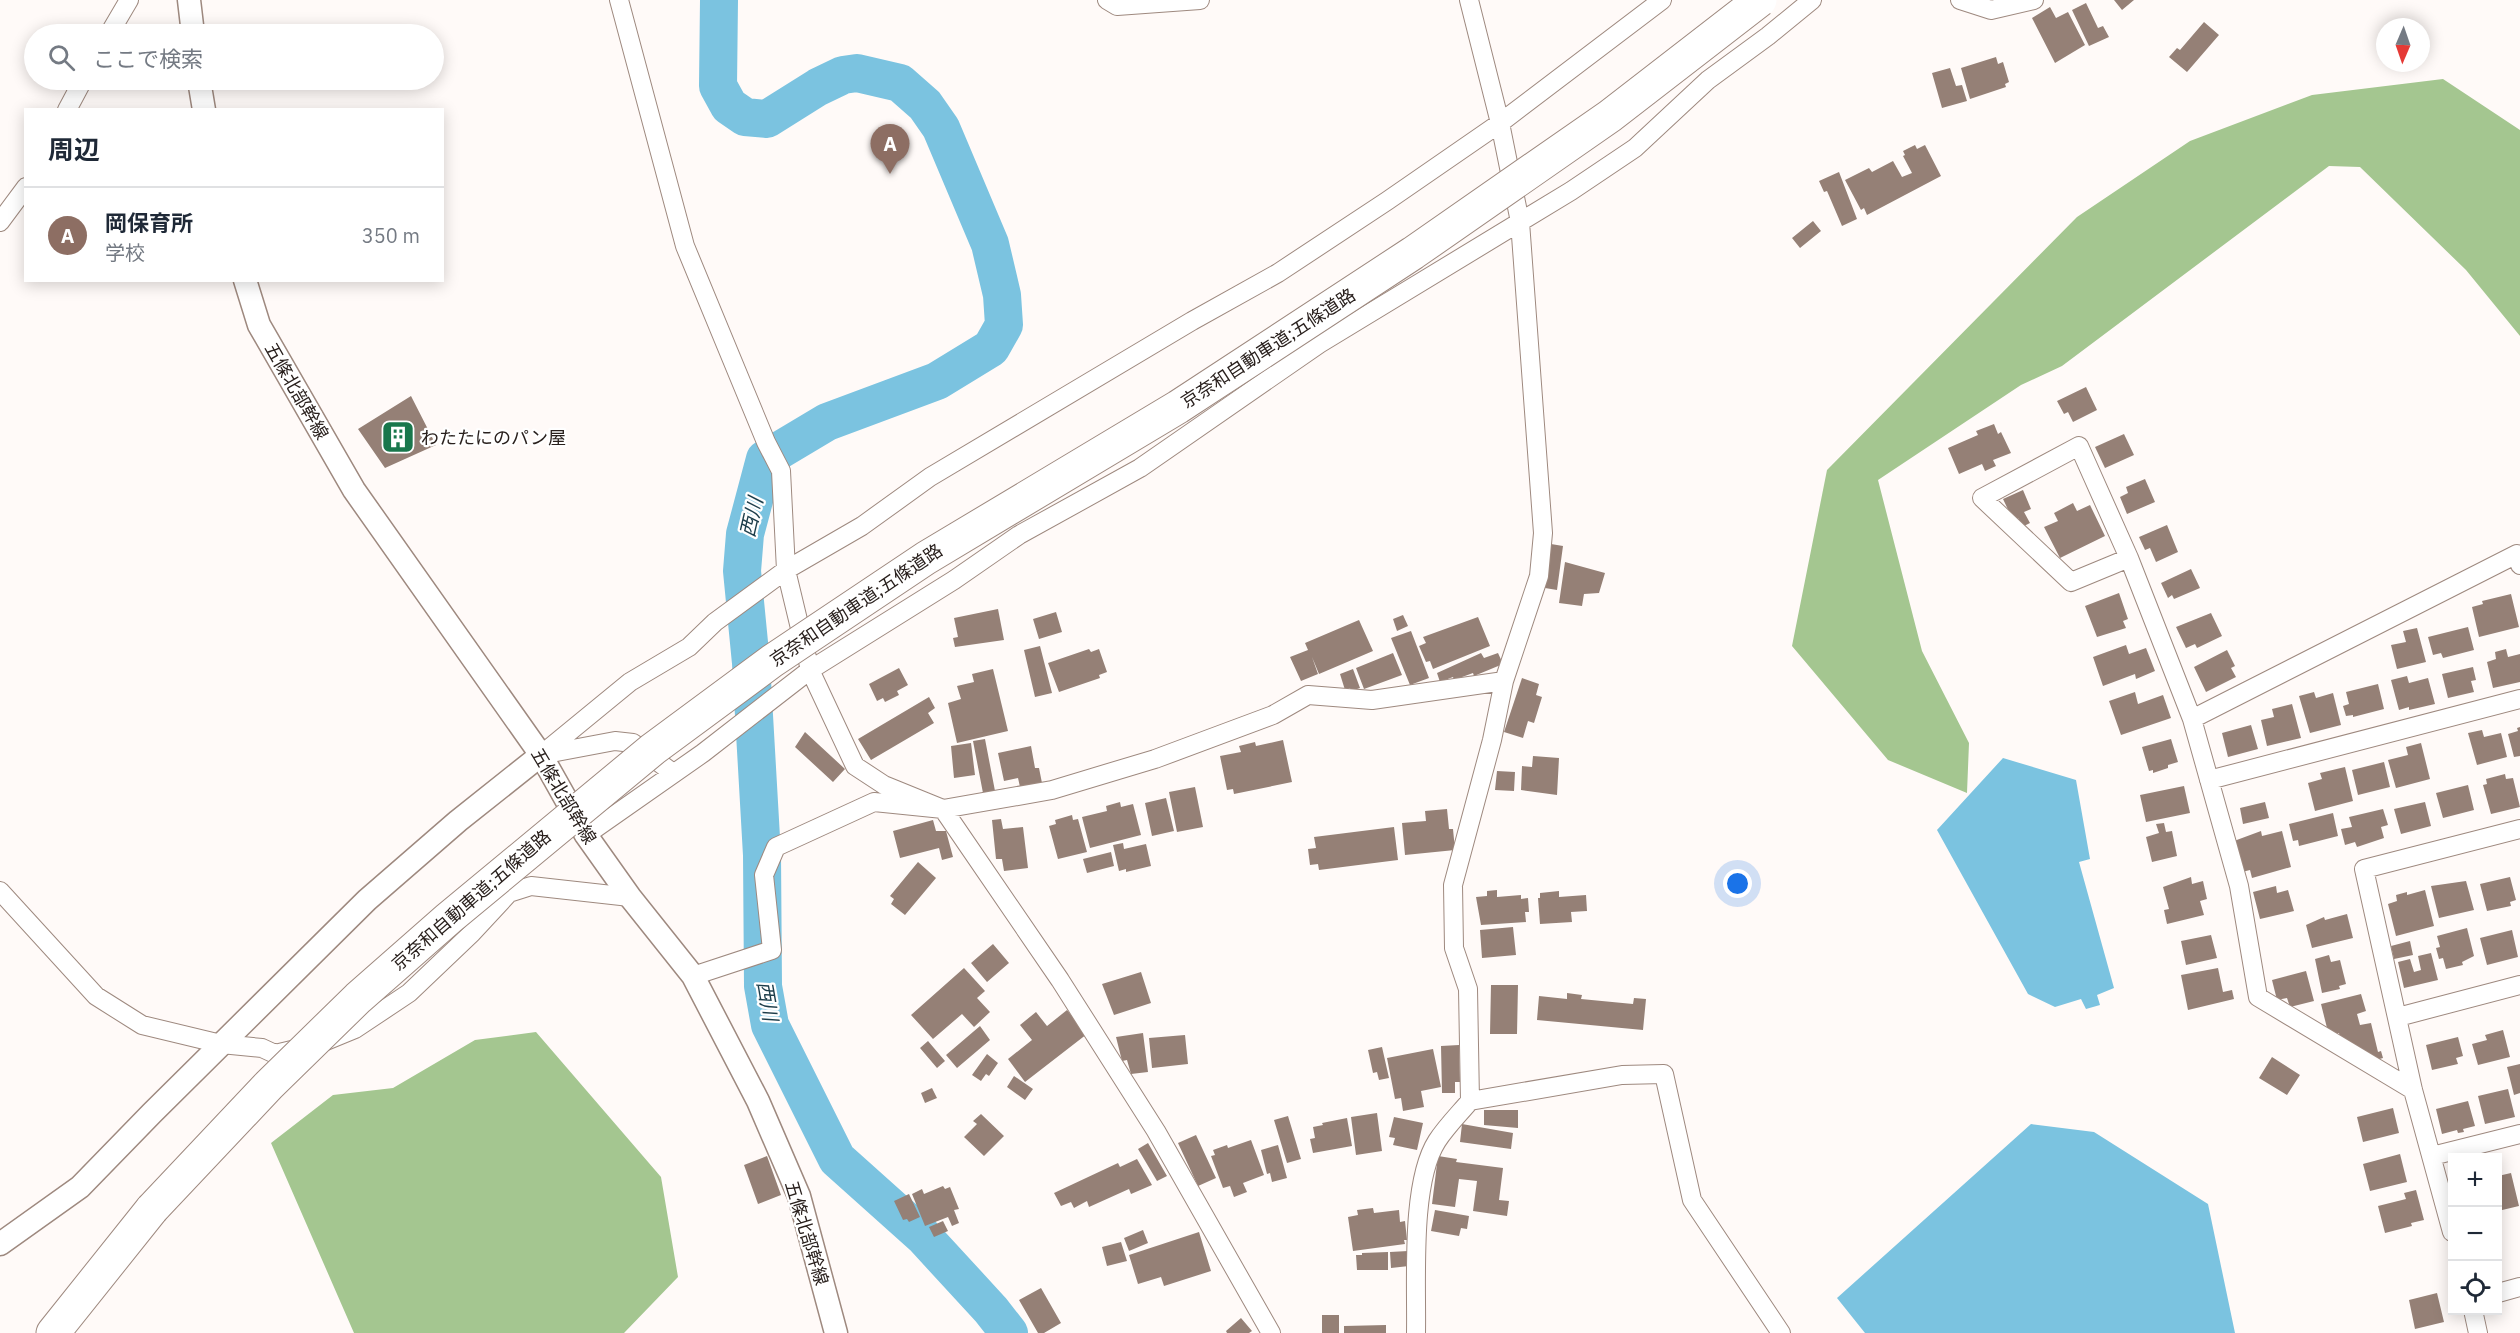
<!DOCTYPE html>
<html lang="ja">
<head>
<meta charset="utf-8">
<style>
	:root { --surface:#fff; --page:#f6f6f7; --text:#1f2937; --muted:#747a83; --line:#e0e1e3; --accent:#d93025 }
	body { margin:0; font-family:"IBM Plex Sans","Noto Sans JP",sans-serif; background:var(--page); color:var(--text) }
	.controls { position:absolute; right:18px; bottom:18px; display:grid; overflow:hidden; border-radius:0px; box-shadow:0 3px 15px #0003 }
	.controls button { width:54px; height:54px; display:grid; place-items:center; padding:0; border:0; border-bottom:2px solid var(--line); background:var(--surface); color:var(--text); font:30px sans-serif }
	.compass { position:absolute; left:2376px; top:18px; width:54px; height:54px; border-radius:50%; background:var(--surface); box-shadow:0 3px 15px #0003; rotate:182deg }
	.you { position:absolute; left:1738px; top:884px; width:21px; height:21px; margin:-15px; border:4px solid #fff; border-radius:50%; background:#1a73e8; box-shadow:0 0 0 9px #1a73e833 }
	.badge { display:grid; place-items:center; width:39px; height:39px; border-radius:50%; background:var(--accent); color:#fff; font-size:20px; font-weight:700 }
	.pin { position:absolute; translate:-50% -50px; filter:drop-shadow(0 2px 3px #0008) }
	.pin::after { content:''; position:absolute; top:32px; width:21px; height:18px; background:inherit; clip-path:polygon(0 0,100% 0,50% 100%) }
	.list { margin:0; padding:0; list-style:none }
	h2 { display:flex; justify-content:space-between; align-items:center; height:78px; margin:0; padding:0 24px; font-size:26px }
	h2 small { font-size:20px; font-weight:400; color:var(--muted) }
	.list li { display:grid; grid-template-columns:39px 1fr auto; gap:18px; align-items:center; box-sizing:border-box; height:96px; padding:0 24px; border-top:2px solid var(--line) }
	.list b { display:block; font-size:22px; white-space:nowrap }
	.list p { margin:0; font-size:20px; white-space:nowrap; color:var(--muted) }
	.list em { font-size:20px; font-style:normal; color:var(--muted) }
	.icon { flex:none; width:33px; height:33px; fill:none; stroke:currentColor; stroke-width:2; stroke-linecap:round; stroke-linejoin:round }
	.map { position:relative; flex:none; width:2520px; height:1333px; overflow:hidden }
	.search { position:absolute; background:var(--surface); box-shadow:0 3px 15px #0003; left:24px; top:24px; width:420px; height:66px; display:flex; align-items:center; gap:15px; box-sizing:border-box; padding:0 21px; border-radius:33px; color:var(--muted); font-size:22px }
	.panel { position:absolute; background:var(--surface); box-shadow:0 3px 15px #0003; left:24px; top:108px; width:420px; height:174px; border-radius:0px }
	.map>svg:first-child { display:block }
	.forest { fill:#a4c690 }
	.water { fill:#7bc3e0 }
	.lines { fill:none; stroke-linecap:round; stroke-linejoin:round }
	.river { stroke:#7bc3e0; stroke-width:38 }
	.building { fill:#958076 }
	.minor-casing { stroke:#9e897f; stroke-width:20 }
	.tertiary-casing { stroke:#9e897f; stroke-width:25 }
	.motorway-casing { stroke:#9e897f; stroke-width:35 }
	.minor { stroke:#fff; stroke-width:18 }
	.tertiary { stroke:#fff; stroke-width:22 }
	.motorway { stroke:#fff; stroke-width:33 }
	.motorway-bridge-casing { stroke:#9e897f; stroke-width:35; stroke-linecap:butt }
	.motorway-bridge { stroke:#fff; stroke-width:33 }
	.labels { text-anchor:middle; dominant-baseline:central; stroke-width:4.5; stroke-linejoin:round; paint-order:stroke }
	.street-label { font-size:18px; fill:#29201d; stroke:#fff }
	.poi-label { font-size:18px; fill:#29201d; stroke:#fff; text-anchor:start }
	.water-label { font-size:20px; font-style:italic; fill:#1c3d4a; stroke:#fff }
</style>
</head>
<body>
<div class="map">
<svg width="2520" height="1333" viewBox="0 0 2520 1333">
	<rect width="100%" height="100%" fill="#fffaf8"/>
	<path class="forest" d="M2443 79 2520 130V336L2466 270 2360 167 2329 166 2062 366 2021 385 1878 480 1922 651 1969 743 1967 793 1888 760 1792 646 1827 470 2077 217 2190 141 2312 95Z
		M536 1032 661 1177 678 1277 624 1333H354L271 1143 333 1095 393 1088 475 1040Z"/>
	<path class="water" d="M2003 758 2076 780 2090 859 2079 862 2114 988 2097 995 2100 1005 2086 1009 2081 999 2055 1007 2028 994 1937 830Z
		M2031 1124 2094 1132 2208 1204 2235 1333H1865L1837 1298Z"/>
	<g class="lines">
		<path class="river" d="M719 0 718 86 729 106 745 117 767 119 818 87 843 75 857 73 900 83 925 105 941 128 990 244 1002 295 1004 325 991 348 937 381 827 422 765 459 745 534 742 571 751 663 762 855 763 986 770 1025 837 1159 923 1236 991 1310 1009 1333"/>
	</g>
	<path class="building" d="M2114 0H2134L2122 10Z
		M2086 3 2098 28 2103 26 2109 37 2089 46 2072 10Z
		M2050 7 2056 18 2068 12 2085 45 2055 63 2032 18Z
		M2204 22 2219 35 2187 72 2169 57 2177 48 2180 50Z
		M1996 57 1998 64 2003 62 2009 82 2005 84 2006 87 1970 99 1961 68Z
		M1950 68 1956 86 1962 85 1967 101 1942 108 1932 73Z
		M1915 145 1917 149 1925 145 1941 176 1867 215 1864 208 1861 210 1845 180 1869 168 1872 172 1893 161 1902 177 1912 173 1903 156 1905 155 1903 151Z
		M1839 172 1857 219 1842 226 1827 191 1824 192 1819 181Z
		M1813 221 1821 231 1800 248 1792 238Z
		M2086 387 2097 410 2073 422 2068 412 2064 414 2057 401Z
		M411 396 436 445 385 468 358 429Z
		M1994 424 1998 434 2001 432 2011 453 1993 460 1996 466 1985 471 1982 464 1959 474 1948 448 1978 435 1976 431Z
		M2124 434 2134 455 2105 468 2095 447Z
		M2145 479 2155 502 2127 514 2120 497 2128 493 2126 487Z
		M2023 490 2031 509 2024 512 2030 523 2022 527 2018 518 2013 520 2003 499Z
		M2073 503 2077 511 2090 505 2105 536 2060 558 2044 527 2058 521 2054 513Z
		M2167 525 2178 552 2156 562 2150 548 2145 550 2139 537Z
		M1551 544 1563 546 1557 590 1545 588Z
		M1565 562 1605 573 1599 593 1584 594 1582 606 1559 603Z
		M2191 569 2200 588 2174 599 2172 595 2168 598 2161 583Z
		M2119 593 2128 619 2123 621 2126 628 2097 637 2085 606Z
		M2511 594 2519 627 2479 637 2472 607 2483 604 2482 601Z
		M998 609 1004 640 955 647 953 638 958 637 954 618Z
		M1056 612 1062 632 1039 639 1033 619Z
		M2211 613 2222 636 2197 648 2195 644 2186 648 2176 627Z
		M1403 615 1408 626 1397 631 1393 619Z
		M1478 617 1490 646 1433 669 1430 661 1426 662 1419 646 1426 643 1423 637Z
		M1359 620 1373 651 1319 674 1312 657 1318 674 1301 681 1290 657 1308 650 1305 643Z
		M2468 627 2474 650 2443 658 2441 653 2433 655 2428 637Z
		M2417 628 2426 662 2397 669 2391 645 2406 642 2403 631Z
		M1411 631 1429 678 1410 685 1391 638Z
		M2126 645 2129 654 2146 648 2155 671 2136 679 2135 674 2103 686 2093 657Z
		M1040 646 1052 693 1035 697 1024 650Z
		M1089 649 1091 652 1099 649 1107 672 1099 675 1100 678 1059 692 1048 663Z
		M2506 649 2508 657 2520 654V682L2493 688 2487 662 2496 659 2495 652Z
		M2227 650 2235 666 2231 668 2236 677 2206 692 2194 667Z
		M1393 653 1402 675 1364 689 1356 668Z
		M1481 653 1484 658 1498 653 1503 664 1474 676 1473 673 1454 680 1453 677 1440 682 1437 673Z
		M2473 667 2476 680 2471 681 2474 692 2448 698 2442 674Z
		M899 668 908 685 897 691 899 695 885 702 883 698 877 701 869 684Z
		M993 669 1008 731 957 743 948 703 961 699 957 686 974 682 972 674Z
		M1353 669 1360 688 1351 691 1350 688 1345 690 1340 674Z
		M2407 676 2409 683 2428 678 2435 704 2409 710V707L2399 710 2391 680Z
		M1522 678 1539 684 1536 695 1542 697 1534 723 1528 721 1523 738 1504 732Z
		M2378 684 2384 709 2353 717V715L2346 716 2343 706 2349 704 2346 692Z
		M2135 692 2138 704 2163 695 2171 718 2121 735 2109 701Z
		M2314 692 2316 698 2333 693 2341 725 2310 733 2299 696Z
		M929 697 935 708 928 713 934 723 871 760 858 739Z
		M2292 704 2301 738 2267 746 2261 720 2274 717 2272 709Z
		M2251 725 2258 749 2228 757 2222 733Z
		M2520 727V756L2514 757 2508 734 2518 731 2517 728Z
		M2482 730 2484 737 2501 733 2507 757 2477 765 2468 733Z
		M805 732 845 769 833 782 795 747Z
		M985 739 995 791 983 793 973 741Z
		M2171 739 2178 762 2168 765V768L2153 773V770L2149 771 2142 747Z
		M1283 740 1292 782 1234 794 1233 789 1227 790 1220 756 1241 752 1239 746 1255 742 1256 746Z
		M971 743 975 775 954 778 951 746Z
		M2421 743 2430 779 2396 788 2388 760 2408 755 2406 747Z
		M1031 746 1035 768H1039L1042 783 1020 787 1018 778 1004 781 998 753Z
		M1533 756 1559 758 1557 795 1521 790 1522 766 1532 767Z
		M2384 762 2390 787 2358 795 2352 770Z
		M2345 767 2353 801 2315 811 2308 783 2322 779 2320 773Z
		M1497 771 1515 772 1514 791 1495 790Z
		M2505 774 2506 779 2513 778 2520 807 2491 814 2483 785 2487 784 2486 779Z
		M2468 785 2474 810 2443 818 2436 793Z
		M2184 786 2190 813 2146 822 2140 795Z
		M1195 787 1203 827 1177 832 1169 792Z
		M1166 798 1174 831 1152 836 1145 803Z
		M1120 802 1121 807 1133 804 1141 835 1090 848 1082 817 1107 811 1106 806Z
		M2265 802 2269 818 2243 824 2240 808Z
		M2425 802 2431 826 2401 834 2394 809Z
		M1447 809 1449 829H1453L1455 850 1405 855 1402 823 1426 821 1425 811Z
		M2383 809 2388 825 2381 827 2384 838 2357 847 2355 842 2345 845 2341 829 2352 827 2349 817Z
		M2333 813 2338 836 2299 846 2298 840 2293 841 2289 824Z
		M1072 815 1073 820 1078 819 1087 852 1058 859 1049 826 1056 824 1055 820Z
		M1001 819 1003 829 1023 827 1028 868 1004 871 1002 859H996L992 820Z
		M933 820 936 831H946L953 857 942 860 939 848 900 858 893 831Z
		M2164 823 2166 832 2172 831 2177 856 2152 862 2146 837 2159 833 2156 824Z
		M1394 827 1398 860 1319 870 1318 864 1310 865 1308 849 1316 848 1314 837Z
		M2261 831 2262 836 2282 831 2291 867 2252 878 2250 870 2242 872 2234 841Z
		M1123 843 1124 849 1146 844 1151 866 1126 872V869L1119 871 1113 845Z
		M1111 852 1114 866 1087 873 1083 859Z
		M918 862 936 878 905 915 891 904 894 899 890 896Z
		M2191 877 2192 884 2203 881 2207 899 2200 901 2204 915 2167 924 2164 910 2169 909 2163 887Z
		M2510 877 2516 900 2510 902 2511 906 2487 911 2480 884Z
		M2466 881 2474 910 2439 918 2431 886Z
		M2276 886 2277 893 2288 890 2294 911 2260 919 2253 892Z
		M1497 890V897L1521 895V899L1528 898 1529 912H1525L1526 922 1481 925 1476 897 1487 896V891Z
		M2425 890 2434 926 2396 936 2388 904 2397 901 2396 895 2407 892V895Z
		M1559 891V897L1586 895 1587 911 1571 912 1572 922 1540 924 1538 898H1540V893Z
		M2347 914 2353 938 2312 948 2306 925 2324 917 2325 920Z
		M1513 927 1516 955 1482 958 1480 930Z
		M2467 928 2474 956 2462 962 2463 965 2446 969 2443 958 2439 959 2436 948 2440 947 2437 936Z
		M2512 930 2518 957 2487 965 2480 938Z
		M2211 935 2217 958 2186 965 2181 941Z
		M2410 941 2413 955 2394 959 2391 946Z
		M993 944 1009 963 987 982 971 963Z
		M2431 953 2438 980 2404 988 2398 962 2410 959 2414 972 2421 970 2418 956Z
		M2329 955 2331 962 2340 960 2346 984 2339 986 2340 989 2322 993 2315 959Z
		M964 968 985 991 977 998 990 1012 974 1027 962 1014 933 1039 911 1015Z
		M2218 968 2223 992 2232 990 2234 999 2188 1010 2181 975Z
		M2306 971 2314 1001 2290 1007 2287 998 2277 1000 2272 980Z
		M1141 972 1151 1003 1114 1015 1102 984Z
		M1491 985H1518L1517 1034H1490Z
		M1567 993 1582 995 1581 999 1633 1004 1634 998 1646 999 1643 1030 1537 1020 1539 996 1567 999Z
		M2361 994 2366 1011 2357 1014 2360 1025 2371 1023 2378 1052 2381 1051 2383 1058 2369 1062 2361 1057 2359 1047 2353 1048 2347 1044 2345 1038 2340 1039 2339 1033 2329 1036 2321 1004Z
		M1067 1010 1087 1034 1025 1082 1008 1059 1032 1040 1020 1025 1036 1012 1047 1026Z
		M980 1026 990 1040 957 1068 946 1055Z
		M2503 1030 2510 1057 2478 1065 2472 1044 2487 1040 2485 1035Z
		M1143 1033 1148 1072 1131 1074 1127 1060 1122 1061 1116 1037Z
		M1185 1035 1188 1064 1152 1068 1149 1038Z
		M2458 1037 2463 1056 2456 1058 2458 1064 2432 1070 2426 1045Z
		M928 1041 945 1061 937 1068 920 1048Z
		M1459 1045 1460 1082H1455V1093H1442L1441 1046Z
		M1382 1047 1389 1078 1379 1080 1377 1072 1373 1073 1368 1050Z
		M1433 1049 1441 1087 1421 1091 1424 1107 1403 1111 1401 1098 1395 1099 1387 1058Z
		M987 1054 998 1063 989 1076 986 1074 981 1081 972 1075Z
		M2272 1057 2300 1075 2287 1095 2259 1078Z
		M2520 1064V1093L2514 1095 2507 1067Z
		M1014 1076 1033 1089 1025 1100 1007 1087Z
		M932 1088 937 1098 925 1103 921 1093Z
		M2508 1089 2515 1117 2485 1124 2478 1096Z
		M2468 1101 2475 1126 2463 1129 2464 1132 2458 1133 2457 1130 2442 1134 2436 1109Z
		M2393 1108 2399 1133 2363 1142 2357 1117Z
		M1484 1110H1518V1128L1484 1125Z
		M1377 1113 1382 1151 1356 1155 1351 1117Z
		M981 1114 1004 1136 984 1156 964 1137 977 1124 973 1121Z
		M1288 1116 1301 1159 1287 1163 1274 1120Z
		M1394 1117 1423 1123 1417 1150 1393 1145 1395 1138 1389 1137Z
		M1347 1118 1352 1146 1313 1153 1310 1139 1315 1138 1313 1127 1323 1125 1322 1123Z
		M1462 1124 1513 1133 1511 1149 1460 1142Z
		M1196 1135 1216 1178 1198 1186 1178 1143Z
		M1251 1140 1264 1175 1243 1183 1247 1192 1234 1197 1230 1186 1223 1188 1211 1156 1215 1155 1213 1150 1227 1145 1228 1148Z
		M1148 1143 1167 1176 1157 1181 1138 1149Z
		M1278 1145 1287 1178 1272 1182 1270 1173 1267 1174 1261 1150Z
		M2400 1154 2407 1182 2370 1191 2363 1164Z
		M767 1156 781 1195 758 1204 744 1165Z
		M1438 1156 1457 1159 1456 1162 1503 1168 1499 1200 1509 1201 1507 1216 1473 1211 1477 1181 1459 1179 1455 1207 1432 1204Z
		M1137 1159 1152 1185 1131 1194 1129 1189 1089 1207 1087 1201 1074 1208 1071 1202 1061 1206 1054 1193 1118 1163 1120 1167Z
		M2511 1173 2519 1206 2498 1211V1176Z
		M943 1186 945 1189 950 1187 959 1209 954 1210 959 1223 952 1226 948 1217 925 1226 912 1194 922 1189 924 1194Z
		M2416 1190 2424 1220 2411 1223 2412 1226 2385 1233 2378 1206 2406 1199 2404 1193Z
		M909 1194 920 1217 909 1222 907 1219 903 1220 894 1201Z
		M1373 1208 1374 1213 1399 1210 1400 1222 1405 1221 1407 1240H1404L1405 1244 1353 1251 1348 1217 1358 1215 1357 1210Z
		M1435 1210 1469 1216 1467 1229 1461 1228 1459 1236 1431 1231Z
		M943 1221 948 1231 934 1237 929 1227Z
		M1143 1230 1148 1243 1129 1251 1124 1238Z
		M1199 1232 1211 1271 1164 1286 1161 1277 1138 1284 1129 1255Z
		M1121 1242 1127 1261 1107 1266 1102 1247Z
		M1408 1251 1409 1266 1391 1268 1390 1252Z
		M1388 1252V1270H1357L1356 1255H1362V1253Z
		M1041 1288 1061 1323 1044 1333H1038L1019 1300Z
		M2437 1293 2444 1322 2415 1329 2409 1300Z
		M1322 1315H1339V1333H1322Z
		M1241 1318 1252 1331 1249 1333H1227L1226 1331Z
		M1386 1325V1333H1344V1326Z"/>
	<g class="lines">
		<defs>
			<path id="minor" d="M619 0 685 246 766 442 781 471 786 570 810 670 855 766 884 785 943 809 1060 980 1156 1131 1271 1333
				M1107 0 1117 6 1200 0
				M1469 0 1500 123 1520 222 1543 533 1539 576 1504 681 1492 740 1453 885 1454 948 1468 989 1470 1101
				M1960 0 1991 10 2034 0
				M109 34 129 0
				M67 110 83 80
				M0 222 26 187
				M2079 446 2129 558 2071 582 1982 498Z
				M2129 558 2192 719 2239 886 2258 997 2413 1090
				M2192 719 2517 554 2520 565
				M546 754 615 741 633 743 673 773
				M541 755 630 682 689 647 715 622 786 570 862 526 930 477 1192 321 1278 273 1387 201 1500 123 1662 0
				M2209 780 2520 699
				M586 835 703 753 810 670 954 580 1019 535 1140 468 1319 344 1571 191 1635 148 1708 80 1768 36 1812 0
				M0 891 96 996 142 1025 221 1044 262 1048 275 1054 321 1043 355 1029 409 993 472 933 509 893 531 886 630 897
				M693 976 772 950 764 875 776 847 874 802 943 809 1052 790 1155 759 1273 715 1308 695 1372 700 1504 681
				M2398 1017 2520 985
				M2432 1156 2520 1134
				M2452 1232 2413 1090 2364 869 2520 829
				M2498 1293 2520 1287
				M2473 1310 2478 1333
				M1416 1333C1417 1283 1410 1183 1437 1141 1446 1127 1459 1114 1470 1101L1622 1075 1664 1074 1692 1200 1781 1333"/>
			<path id="tertiary" d="M189 0 193 34
				M199 80 204 110
				M245 280 259 325 354 490 541 755 586 835 630 897 693 976 758 1101 799 1196 836 1333
				M0 1244 80 1187 152 1113 367 900 458 821 541 755"/>
			<path id="motorway" d="M53 1333 152 1209"/>
		</defs>
		<use href="#minor" class="minor-casing"/>
		<use href="#tertiary" class="tertiary-casing"/>
		<use href="#motorway" class="motorway-casing"/>
		<use href="#minor" class="minor"/>
		<use href="#tertiary" class="tertiary"/>
		<use href="#motorway" class="motorway"/>
		<defs>
			<path id="motorway-bridge" d="M152 1209 269 1085 358 998 449 918 653 749 772 661 926 558 1178 407 1413 253 1610 116 1760 0"/>
		</defs>
		<use href="#motorway-bridge" class="motorway-bridge-casing"/>
		<use href="#motorway-bridge" class="motorway-bridge"/>
	</g>
	<defs>
		<symbol id="building-square" viewBox="-11 -11 22 22"><rect x="-9" y="-9" width="18" height="18" rx="4" fill="#19774c" stroke="#fff"/><path d="M-4-6H4V6H1V3H-1V6H-4ZM-2.5-4.3h1.7v1.8h-1.7ZM.8-4.3h1.7v1.8H.8ZM-2.5-1h1.7V.8h-1.7ZM.8-1h1.7V.8H.8Z" fill="#fff"/></symbol>
	</defs>
	<g fill-rule="evenodd">
		<use href="#building-square" x="379" y="418" width="38" height="38"/>
	</g>
	<g class="labels">
		<g class="street-label">
			<text transform="translate(1268 348) rotate(-33)">京奈和自動車道;五條道路</text>
			<text transform="translate(297 391) rotate(60)">五條北部幹線</text>
			<text transform="translate(856 605) rotate(-34)">京奈和自動車道;五條道路</text>
			<text transform="translate(564 796) rotate(59)">五條北部幹線</text>
			<text transform="translate(471 900) rotate(-41)">京奈和自動車道;五條道路</text>
			<text transform="translate(807 1233) rotate(73)">五條北部幹線</text>
		</g>
		<g class="poi-label">
			<text x="421" y="437">わたたにのパン屋</text>
		</g>
		<g class="water-label">
			<text transform="translate(751 517) rotate(-77)">西川</text>
			<text transform="translate(768 1001) rotate(80)">西川</text>
		</g>
	</g>
</svg>
<div class="controls">
<button>+</button>
<button>−</button>
<button><svg class="icon" aria-label="locate" viewBox="0 0 24 24"><circle cx="12" cy="12" r="6"/><path d="M12 2v4M12 18v4M2 12h4M18 12h4"/></svg></button>
</div>
<svg class="compass" viewBox="-18 -18 36 36"><path d="M0-13l5 13h-10z" fill="#e53935"/><path d="M0 13l5-13h-10z" fill="#747a83"/></svg>
<div class="you"></div>
<div class="pin badge" style="left:890px;top:174px;background:#8d6e63">A</div>
<div class="search"><svg class="icon" aria-label="search" viewBox="0 0 24 24"><circle cx="10" cy="10" r="6"/><path d="M15 15l6 6"/></svg>ここで検索</div>
<section class="panel">
<h2>周辺<small></small></h2>
<ul class="list">
<li><span class="badge" style="background:#8d6e63">A</span><div><b>岡保育所</b><p>学校</p></div><em>350 m</em></li>
</ul>
</section>
</div>
</body>
</html>
